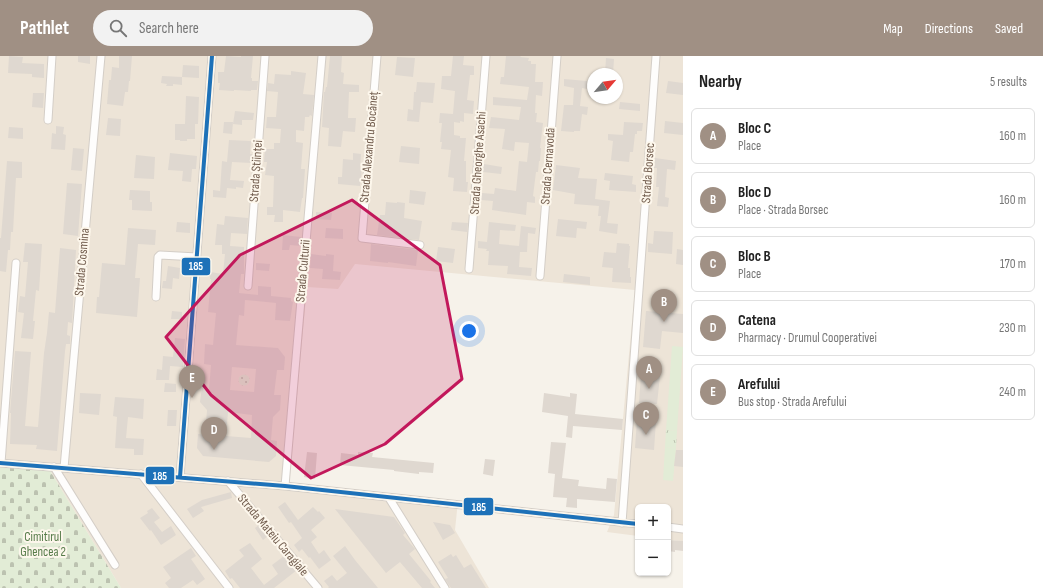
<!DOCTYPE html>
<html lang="en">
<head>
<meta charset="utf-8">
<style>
	:root { --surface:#fff; --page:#f2f2f2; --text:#222; --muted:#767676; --line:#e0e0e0; --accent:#a09084 }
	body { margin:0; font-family:"Sofia Sans Condensed",sans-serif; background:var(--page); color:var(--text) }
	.controls { position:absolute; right:12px; bottom:12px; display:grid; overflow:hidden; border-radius:6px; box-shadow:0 1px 3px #0004 }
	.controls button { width:36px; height:36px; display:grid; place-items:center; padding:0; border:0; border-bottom:1px solid var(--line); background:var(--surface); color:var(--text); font:20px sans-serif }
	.compass { position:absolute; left:587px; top:12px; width:36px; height:36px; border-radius:50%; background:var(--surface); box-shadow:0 1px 3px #0004; rotate:61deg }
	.you { position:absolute; left:469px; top:275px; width:14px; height:14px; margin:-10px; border:3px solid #fff; border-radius:50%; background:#1a73e8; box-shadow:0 0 0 6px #1a73e833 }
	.badge { display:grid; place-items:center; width:26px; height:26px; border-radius:50%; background:var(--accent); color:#fff; font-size:13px; font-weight:700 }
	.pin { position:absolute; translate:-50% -33px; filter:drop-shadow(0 1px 2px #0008) }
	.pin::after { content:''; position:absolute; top:21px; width:14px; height:12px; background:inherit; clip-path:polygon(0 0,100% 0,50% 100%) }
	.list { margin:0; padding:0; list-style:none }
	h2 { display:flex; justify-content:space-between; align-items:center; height:52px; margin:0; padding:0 16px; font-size:17px }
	h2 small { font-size:13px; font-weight:400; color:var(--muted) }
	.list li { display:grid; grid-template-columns:26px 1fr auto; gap:12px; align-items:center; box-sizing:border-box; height:56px; margin:0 8px 8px; padding:0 8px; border:1px solid var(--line); border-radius:6px }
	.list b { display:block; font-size:15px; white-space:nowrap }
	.list p { margin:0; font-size:13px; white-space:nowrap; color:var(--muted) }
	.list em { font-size:13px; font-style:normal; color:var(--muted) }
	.icon { flex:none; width:22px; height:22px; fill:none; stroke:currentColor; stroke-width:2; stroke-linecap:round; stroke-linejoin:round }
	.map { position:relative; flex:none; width:683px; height:532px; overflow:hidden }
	header { display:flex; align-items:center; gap:24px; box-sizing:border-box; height:56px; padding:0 20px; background:var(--accent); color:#fff }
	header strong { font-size:19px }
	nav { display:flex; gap:22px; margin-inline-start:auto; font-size:14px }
	.search { width:280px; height:36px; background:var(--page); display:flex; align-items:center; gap:10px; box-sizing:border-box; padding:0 14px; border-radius:22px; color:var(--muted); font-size:15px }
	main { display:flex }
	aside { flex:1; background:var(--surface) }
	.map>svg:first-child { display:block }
	.residential { fill:#ede4d7; fill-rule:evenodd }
	.grass { fill:#e2ecd6 }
	.cemetery { fill:url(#cemetery-stones) }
	.park { fill:url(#park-tufts) }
	.garden { fill:url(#garden-dots) }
	.building { fill:#dfd8d0; fill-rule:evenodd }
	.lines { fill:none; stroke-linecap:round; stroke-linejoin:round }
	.street-casing { stroke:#d4cec7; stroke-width:9 }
	.street { stroke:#fefdfc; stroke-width:7 }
	.bus-1-casing { stroke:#fdf7ec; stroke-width:7 }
	.bus-1 { stroke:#1d71b8; stroke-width:4 }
	.marked { fill:#c2185b; fill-opacity:0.2; stroke:#c2185b; stroke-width:3; stroke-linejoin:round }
	.labels { text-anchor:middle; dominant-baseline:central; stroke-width:4; stroke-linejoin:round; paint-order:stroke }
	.street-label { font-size:13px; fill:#715c4d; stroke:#fdf7ec }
	.park-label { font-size:13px; fill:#567b49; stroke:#fdf7ec }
	.line-badge { stroke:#fdf7ec; stroke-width:1.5 }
	.badge-label { font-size:11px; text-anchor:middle; font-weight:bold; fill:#fff }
</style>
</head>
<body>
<header>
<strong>Pathlet</strong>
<div class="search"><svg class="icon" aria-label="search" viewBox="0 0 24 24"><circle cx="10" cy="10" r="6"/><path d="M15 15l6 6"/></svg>Search here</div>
<nav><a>Map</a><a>Directions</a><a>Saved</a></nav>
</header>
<main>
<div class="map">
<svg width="683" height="532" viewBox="0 0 683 532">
	<defs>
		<pattern id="cemetery-stones" width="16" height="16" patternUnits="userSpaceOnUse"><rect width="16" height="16" fill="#e2ecd6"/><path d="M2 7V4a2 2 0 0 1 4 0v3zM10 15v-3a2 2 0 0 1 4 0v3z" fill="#bcc2b0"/></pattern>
		<pattern id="park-tufts" width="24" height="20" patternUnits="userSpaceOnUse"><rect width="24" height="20" fill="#e2ecd6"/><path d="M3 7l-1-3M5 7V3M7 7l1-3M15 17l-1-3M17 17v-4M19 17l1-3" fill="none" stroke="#bcc2b0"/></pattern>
		<pattern id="garden-dots" width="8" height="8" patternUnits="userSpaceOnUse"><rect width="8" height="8" fill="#e2ecd6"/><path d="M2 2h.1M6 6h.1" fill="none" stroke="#bcc2b0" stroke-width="1.8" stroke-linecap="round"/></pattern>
	</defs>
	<rect width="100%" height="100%" fill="#f6f2ea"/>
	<path class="residential" d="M0 0H683V485L668 484V451H638V480L607 476 614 459 635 234 355 208 338 233 307 231 289 428 458 445 455 474 489 532H121L49 413 0 410ZM593 18H617V42H593Z"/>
	<path class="grass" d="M672 290 683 291 677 375 666 374Z
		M665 391 676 392 673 425 663 424Z"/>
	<path class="cemetery" d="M0 410 49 413 121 532H0Z"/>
	<path class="park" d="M666 374 677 375 676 392 665 391Z"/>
	<path class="garden" d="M238.5 324a5.5 5.5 0 1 1 11 0a5.5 5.5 0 1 1-11 0Z"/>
	<path class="building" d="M9 0 23 1 22 7 44 8V22L32 21V18L8 17Z
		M78 0H90V8L78 6Z
		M119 0H132L130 25H129L128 36H125L123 50 107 48 109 24H111L112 11 119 12Z
		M226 0 241 1V0H253L251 22H252V25H258L257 34H251V35L234 34V35L219 34 220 27H218V16H224Z
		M330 0H342L341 16 344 17 343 28 359 29V36H349L348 62H356L355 76 343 75 341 91 328 90 329 72 322 71 324 36H325L326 31H327Z
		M453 0H464L463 9 474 10V19H470L467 44 474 45 473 58 464 57V66L460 65V67L454 66V79L460 80V82H466L464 105H466V126H468L467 136 453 135 454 122 448 121 451 94 441 93 442 86H440L442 67H439L440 57 453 58 455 35 441 33 442 20H451Z
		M506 0H521L520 1 529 2 528 5H531V8H536L535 26H543L542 40 536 39 535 57H537L536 66 543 67 540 92H541L540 105H539L538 116H536L533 140 535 141V147L527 146 526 159 492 154 493 145 481 144 482 137 494 138 495 132 516 135 519 105 527 106 529 87 515 86 514 95 502 93 505 73 489 72 491 61 519 64 521 51 493 49V41L527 44 529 31 500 28 501 21H504Z
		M397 1 415 2 413 21 395 19Z
		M606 2 614 3 613 18H605Z
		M183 9 199 10V22L182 21Z
		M291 15 306 17 303 38 314 39 312 60 310 59 309 61H305L304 75 296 74V86L303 87 301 113H305L303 142H302L300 156 283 154V166H274L275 159H267V151H273L274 120 265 119 267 106H264L265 93H274V87H280L281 73 266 72 267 61H276L278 36 267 35 268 27 274 28 275 18 291 19Z
		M162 20 182 21V29L173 28V30H166L167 28 161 27Z
		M564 23 587 25V33L582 32 580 50 588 51 587 59 582 58 580 75H574V76L561 75 564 49H573L574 32 564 30Z
		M668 25 683 27V39L666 37Z
		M417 26 435 27 433 47 421 46 419 66 407 65 408 53 413 54 414 36H416Z
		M33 37H44L43 52 32 51Z
		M186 40 199 41 198 68H195V83H187V85H180V84H175V68H185Z
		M620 46 640 48V55L619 53Z
		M235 55 254 57 253 64H242V69L233 68Z
		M108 62 121 63 120 80 106 79Z
		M665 65 683 67V79L664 77Z
		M224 66H233L232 78 223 77Z
		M624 66 643 67 642 75H637V78H635L633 96H630L629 106 611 104 613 85 608 84V78L623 79Z
		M56 70 64 71 63 78 66 79 65 94 51 93 52 77 56 78Z
		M9 71 23 72V83L8 82Z
		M229 84 251 85 250 98H252V107L232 106 230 124 244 125 243 132 236 131V133L227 132 226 142 213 141V134L220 135 222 105 227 106Z
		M401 90 420 92 419 108 399 106Z
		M73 92 84 93 82 115 71 114Z
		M170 97 197 100 196 113H192L191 126 182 125 183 115 168 114Z
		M353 97 361 98 360 112H362L360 130 338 128V121H342L343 103 353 104Z
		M136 99 155 101 154 123 134 122Z
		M655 102 676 105 675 114 667 113 665 141 669 142 668 151 657 150 659 131H656L657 112H654Z
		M7 105 22 106V122H16L13 176H11L10 194H8L6 216 0 215V182H1Z
		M484 108 502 111 501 118 483 116Z
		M556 109 580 112 578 122 597 123 595 143 610 145 607 167 618 168 617 178 599 175 601 160H598L599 150 574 148 575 138 553 134Z
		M605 117 633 120 632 128 636 129V136L609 134 610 125 604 124Z
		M67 127 82 128 78 180 63 178Z
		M130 134 150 135V146H152V155L132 154V144H129Z
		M410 134 426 136 424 149 409 147Z
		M386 146 397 147V146L405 147 404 162 422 165 419 184 377 179 380 159H385Z
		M316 156 332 157 331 164 316 163Z
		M225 160 248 162 247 178 231 177 230 190 244 191V218H241L239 237 258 239V230L271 231V240L291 242V245L293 246 290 265 275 264 276 247 245 244 244 260 239 259 236 289 278 292 285 301 284 314H277L274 339H281L280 354 273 361 271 384 277 385 276 400 269 406 203 400 197 392 198 378 205 379 207 354 200 346 202 332 209 333 211 309 204 308 205 288 213 289 216 257 208 256 211 223H210V216L223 218 225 198H222V189H215L217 168 224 169ZM232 311 256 313 254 336 230 334ZM228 356 252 359 251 382 226 380Z
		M558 163 587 166 586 173 577 172 576 182 556 180Z
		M177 166 190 167V177L176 176Z
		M452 166 468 167 467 176 451 174Z
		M489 166 516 169 515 175 500 174 499 188 519 190 521 170 536 172 535 178 528 177 527 196H520L519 211 532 212 531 220 507 218 508 210 488 209 489 195H486L487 193 478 192V185L487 186Z
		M128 172 156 174 155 189 138 188 135 222H140L137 261 96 257 97 241H99L102 207 125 209Z
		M326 172 343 173V183L325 182Z
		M654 175 673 176 672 198 648 196V187L653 188Z
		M283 179 301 181V190L290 189 289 194H282Z
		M25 187 42 188 39 235 36 234 33 265H35L33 283 21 282 24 257 18 256 20 240 25 241 28 206H23Z
		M617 187 629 188V190H630L628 212H630V221H631V227L612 226 613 212 602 211 604 196 616 197Z
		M371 188 418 194 416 210 388 206V207L370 205Z
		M438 191 455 193 453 207 436 205Z
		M60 192 76 194 72 267 68 266 67 279 70 280V288H66L65 295 57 395 36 393 37 389 10 388 11 357H10L15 295 31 296 25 370 38 371 44 297 47 277 49 256 55 257Z
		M677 193 683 194V209L676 208Z
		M311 198 326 200V198L334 199 333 215 341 216 340 224 322 223 323 213 310 212Z
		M256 207 270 208 269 215 256 214Z
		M168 210 180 212 179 223 173 222 172 233 162 232 163 225H166Z
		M564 218 590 221V229L563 226Z
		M172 255 182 256V263H171Z
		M646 255 683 258V277L662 275 660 293 643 291Z
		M175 282 185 283 183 311 170 310 169 324H156L157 313 162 314 163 300 173 301Z
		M641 318 660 320 657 348 639 347Z
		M165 327 176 328V336H164Z
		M80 337 101 338 99 359 79 357Z
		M544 337 570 341V337L577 338 575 358 623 363 622 374 573 370 572 382 566 381 568 360 542 356Z
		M115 341 144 343 143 363 128 361 126 382 144 383 143 399H134V393L115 392 117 361 113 360Z
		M168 354H177L176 370H167Z
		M637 363 656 365 654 394 635 392Z
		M551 386 566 387 562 422 579 424 578 430 606 433 607 422 617 423 615 446 577 443V452L566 451 567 442 553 441 555 418 548 417Z
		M676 394H683V411L674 410Z
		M307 396 317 397 315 423 304 421Z
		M358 396 373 397 372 401 434 407 433 417 419 416V418L394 415V414L340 409 341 397 358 399Z
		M485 403 495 404 493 420 483 418Z
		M231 436 232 442 201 451 204 455 193 462 187 453 202 444Z
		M285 446 298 464 313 451 318 456 319 455 325 462 311 474 317 481 311 486 319 498 324 494 331 504 319 513 310 501 309 502 302 493 299 496 294 489 302 482 291 466 289 467 278 451Z
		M152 452 160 462 154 466 162 476 171 470 176 479 161 489 151 474 150 475 140 462 148 457 147 455Z
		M335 453 394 461 405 477 403 479 415 493 409 498 431 525 430 526 435 532H422L400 506 386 517Z
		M433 466 450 469 455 477 443 484Z
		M259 469 268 480 263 484 255 472Z
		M668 484 683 485V495L675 494V496L668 495Z
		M250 487 262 503 251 512 264 529 278 518 272 509 284 500 297 514 274 532H240L232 522 230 523 225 515 244 500 239 494Z
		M345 490 355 504 378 532H328L329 531 324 525 332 519 337 525 347 517 333 500Z
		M191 492 196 500 191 503 205 523 197 529 193 524 181 532H169L165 527 171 522 163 511Z
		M451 498 453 501 456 499 464 512 471 508 486 532H451L445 523 448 522 438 506Z"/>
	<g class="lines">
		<defs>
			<path id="street" d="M377 0 362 182 420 189
				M48 64 52 0
				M469 213 486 0
				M540 220 557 0
				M248 230 265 0
				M156 241 158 201 160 199 197 201
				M0 407 285 430 638 468
				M1 407 16 207
				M54 411 115 509
				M64 412 101 0
				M141 418 229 532
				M180 421 212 0
				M228 425 318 532
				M285 430 322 0
				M389 442 445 532
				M622 467 656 0
				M668 471 683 473"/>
		</defs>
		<use href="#street" class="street-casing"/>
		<use href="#street" class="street"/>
		<defs>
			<path id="bus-1" d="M0 407 285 430 638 468
				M180 421 212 0"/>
		</defs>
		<use href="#bus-1" class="bus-1-casing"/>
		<use href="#bus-1" class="bus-1"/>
	</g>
	<path class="marked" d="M352 144 440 209 462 323 385 388 311 422 211 339 166 281 240 199Z"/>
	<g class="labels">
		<g class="street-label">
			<text transform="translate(369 91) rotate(-85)">Strada Alexandru Bocăneț</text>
			<text transform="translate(478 107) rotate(-86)">Strada Gheorghe Asachi</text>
			<text transform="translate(548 110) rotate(-86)">Strada Cernavodă</text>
			<text transform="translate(256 115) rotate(-86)">Strada Științei</text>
			<text transform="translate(648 117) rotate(-86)">Strada Borsec</text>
			<text transform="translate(82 206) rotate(-85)">Strada Cosmina</text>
			<text transform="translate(303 215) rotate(-85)">Strada Culturii</text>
			<text transform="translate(273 479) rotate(50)">Strada Mateiu Caragiale</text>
		</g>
		<g class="park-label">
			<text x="43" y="481">Cimitirul<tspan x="43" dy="15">Ghencea 2</tspan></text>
		</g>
	</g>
	<g class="line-badge">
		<rect x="181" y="201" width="30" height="19" rx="4" fill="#1d71b8"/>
		<rect x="145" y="410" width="30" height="19" rx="4" fill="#1d71b8"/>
		<rect x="463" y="441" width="31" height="19" rx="4" fill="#1d71b8"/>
	</g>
	<g class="badge-label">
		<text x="196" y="214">185</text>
		<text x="160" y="424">185</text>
		<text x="479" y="455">185</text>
	</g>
</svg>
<div class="controls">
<button>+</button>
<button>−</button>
</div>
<svg class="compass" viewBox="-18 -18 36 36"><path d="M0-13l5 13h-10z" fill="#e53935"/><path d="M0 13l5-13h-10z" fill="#767676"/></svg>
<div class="you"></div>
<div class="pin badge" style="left:649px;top:333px">A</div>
<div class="pin badge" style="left:664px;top:266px">B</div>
<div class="pin badge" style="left:646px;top:379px">C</div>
<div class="pin badge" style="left:214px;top:394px">D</div>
<div class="pin badge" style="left:192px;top:342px">E</div>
</div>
<aside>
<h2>Nearby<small>5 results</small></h2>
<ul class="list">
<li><span class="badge">A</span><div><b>Bloc C</b><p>Place</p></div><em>160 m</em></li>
<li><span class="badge">B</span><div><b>Bloc D</b><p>Place · Strada Borsec</p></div><em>160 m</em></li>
<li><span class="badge">C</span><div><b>Bloc B</b><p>Place</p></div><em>170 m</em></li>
<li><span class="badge">D</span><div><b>Catena</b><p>Pharmacy · Drumul Cooperativei</p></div><em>230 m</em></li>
<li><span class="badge">E</span><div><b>Arefului</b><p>Bus stop · Strada Arefului</p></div><em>240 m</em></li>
</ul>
</aside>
</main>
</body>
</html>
